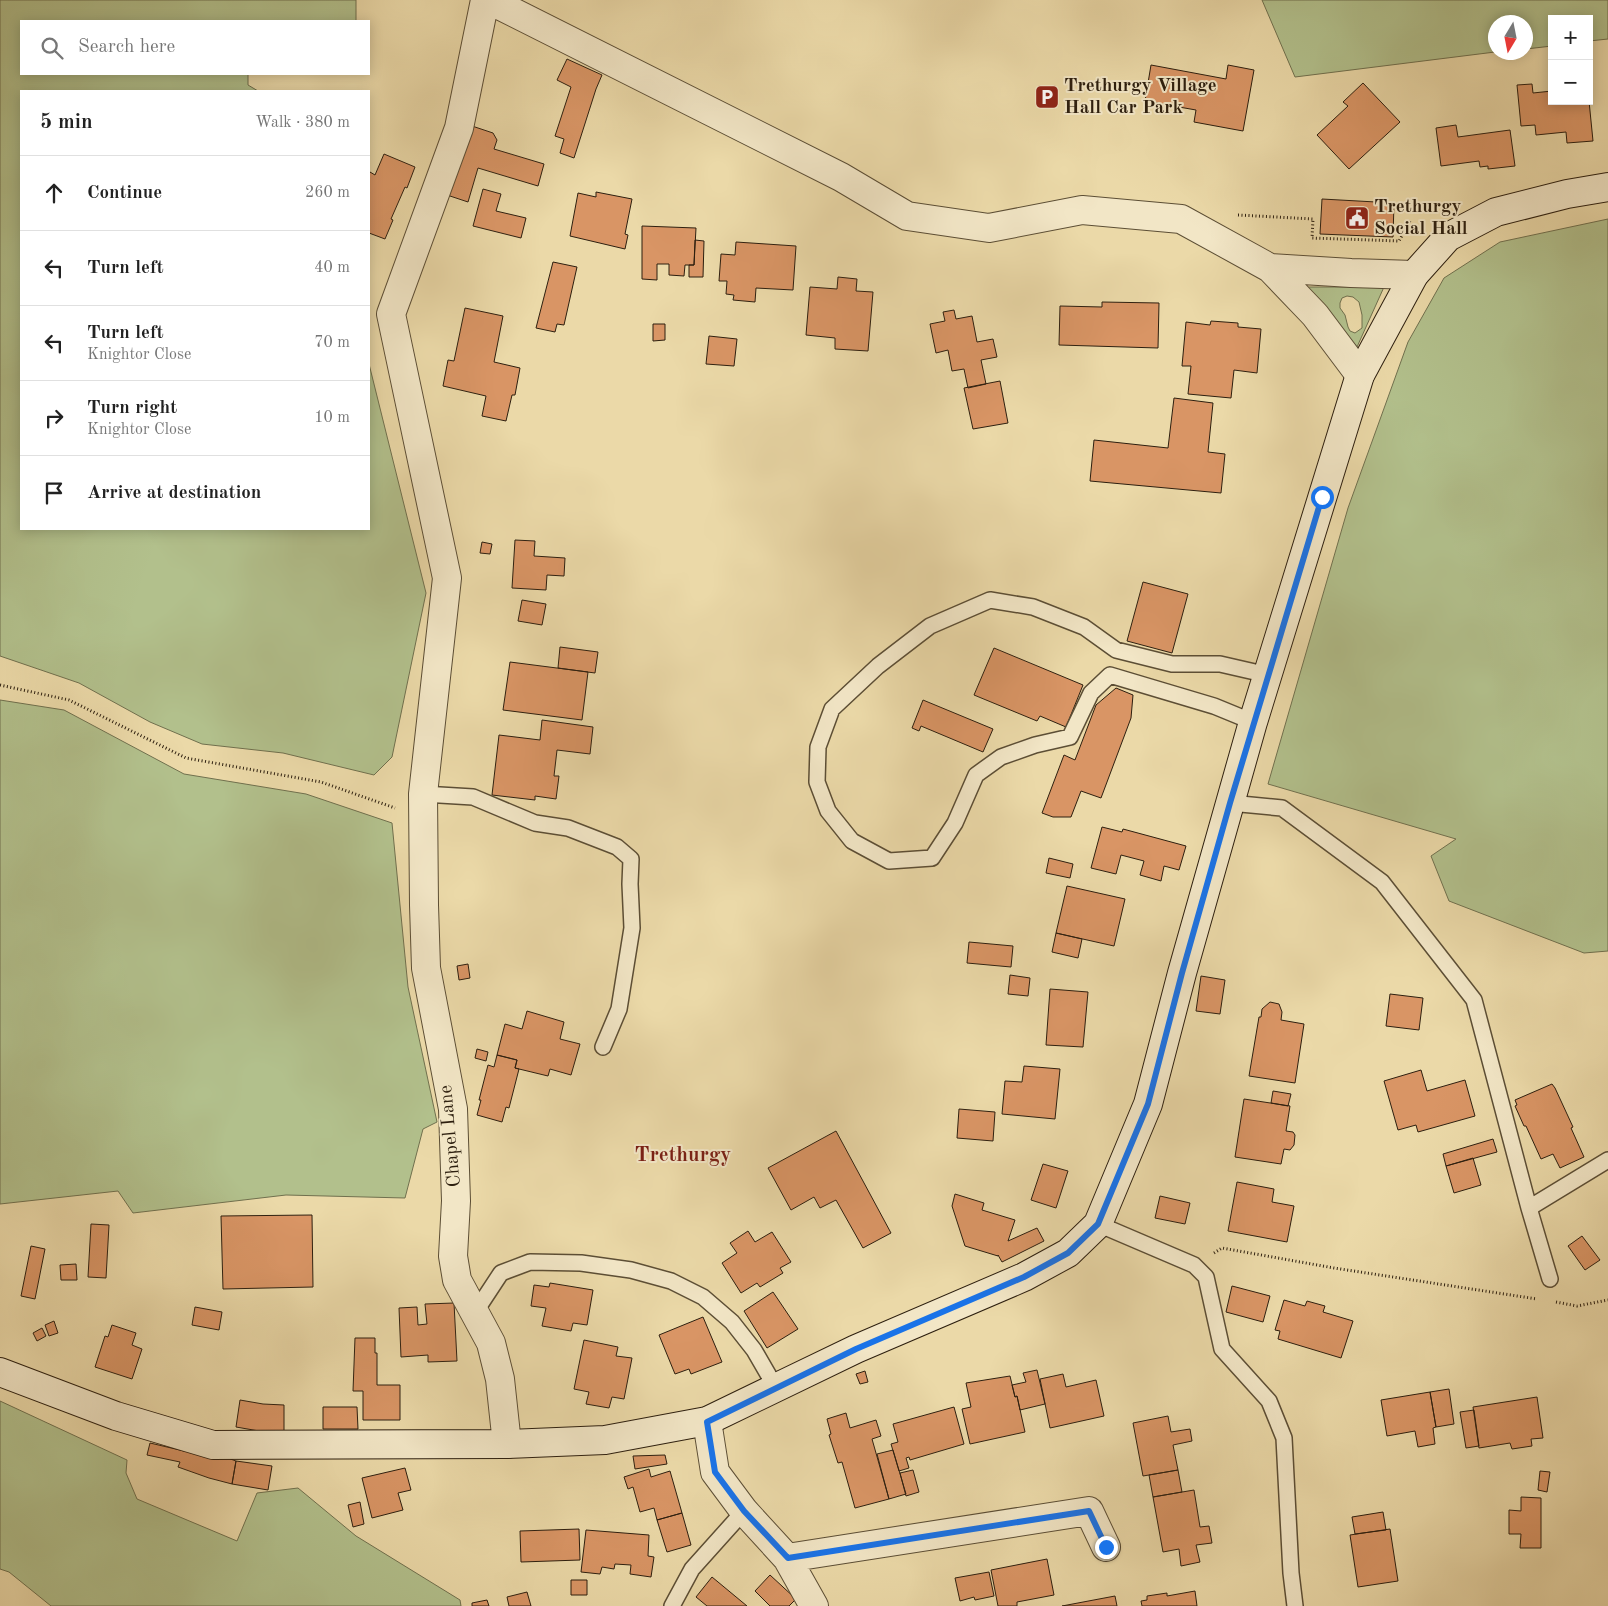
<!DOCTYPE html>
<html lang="en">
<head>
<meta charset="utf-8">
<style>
	:root { --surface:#fff; --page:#f6f6f6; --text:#222; --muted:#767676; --line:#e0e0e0 }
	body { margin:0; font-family:"Old Standard TT",serif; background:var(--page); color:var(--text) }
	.controls { position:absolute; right:15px; top:15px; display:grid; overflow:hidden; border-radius:0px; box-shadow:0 2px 12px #0003 }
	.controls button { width:45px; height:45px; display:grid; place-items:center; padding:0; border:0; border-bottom:1px solid var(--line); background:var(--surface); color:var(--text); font:25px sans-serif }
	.compass { position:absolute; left:1488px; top:15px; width:45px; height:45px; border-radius:50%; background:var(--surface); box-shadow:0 2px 12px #0003; rotate:190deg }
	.stop { position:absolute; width:15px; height:15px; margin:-11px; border:4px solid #1a73e8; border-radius:50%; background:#fff }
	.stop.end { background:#1a73e8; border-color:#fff; box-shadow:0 1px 5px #0008 }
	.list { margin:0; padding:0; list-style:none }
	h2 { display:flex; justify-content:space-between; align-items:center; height:65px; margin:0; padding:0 20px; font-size:21px }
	h2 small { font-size:16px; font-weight:400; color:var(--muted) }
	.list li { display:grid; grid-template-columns:32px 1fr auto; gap:15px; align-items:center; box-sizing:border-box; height:75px; padding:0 20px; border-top:1px solid var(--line) }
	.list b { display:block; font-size:19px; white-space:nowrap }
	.list p { margin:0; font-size:16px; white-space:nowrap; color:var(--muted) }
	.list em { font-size:16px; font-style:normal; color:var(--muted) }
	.icon { flex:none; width:28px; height:28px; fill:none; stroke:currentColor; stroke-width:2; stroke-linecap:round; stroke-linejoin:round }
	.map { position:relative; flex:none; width:1608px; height:1606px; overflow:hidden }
	.search { position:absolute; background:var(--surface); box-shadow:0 2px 12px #0003; left:20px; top:20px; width:350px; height:55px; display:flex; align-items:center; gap:12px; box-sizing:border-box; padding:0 18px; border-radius:0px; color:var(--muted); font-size:19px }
	.panel { position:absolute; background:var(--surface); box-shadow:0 2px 12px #0003; left:20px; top:90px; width:350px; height:440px; border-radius:0px }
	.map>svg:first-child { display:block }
	.green { fill:#b2c08c; stroke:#70704e; fill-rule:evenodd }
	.building { fill:#d99565; stroke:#2d1f0f }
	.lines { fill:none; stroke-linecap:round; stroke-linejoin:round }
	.lane-casing { stroke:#5c4e35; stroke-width:18 }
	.street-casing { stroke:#5c4e35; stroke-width:30 }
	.secondary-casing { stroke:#2d1f0f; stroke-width:30 }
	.path { stroke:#2d1f0f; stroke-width:3; stroke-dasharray:1 2.5; stroke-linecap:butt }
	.lane { stroke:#f2e6c6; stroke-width:15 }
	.street { stroke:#f2e6c6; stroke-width:28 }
	.secondary { stroke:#f2e6c6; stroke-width:28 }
	.route { stroke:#1a73e8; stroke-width:6 }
	.labels { text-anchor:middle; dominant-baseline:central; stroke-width:4; stroke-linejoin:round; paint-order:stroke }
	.poi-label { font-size:19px; font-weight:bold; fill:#2d1f0f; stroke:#f2e6c6; text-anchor:start }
	.street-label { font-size:19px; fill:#2d1f0f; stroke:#f2e6c6 }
	.quarter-label { font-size:21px; font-weight:bold; fill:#7a1f14; stroke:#f2e6c6 }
</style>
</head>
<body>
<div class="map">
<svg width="1608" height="1606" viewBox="0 0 1608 1606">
	<rect width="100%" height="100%" fill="#ebd9a8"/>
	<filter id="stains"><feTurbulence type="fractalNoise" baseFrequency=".004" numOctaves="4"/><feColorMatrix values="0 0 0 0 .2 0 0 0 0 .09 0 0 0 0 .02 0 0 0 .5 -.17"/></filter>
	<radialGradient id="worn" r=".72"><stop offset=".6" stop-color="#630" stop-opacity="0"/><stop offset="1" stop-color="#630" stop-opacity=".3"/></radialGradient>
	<path class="green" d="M0 0H356V21H21V74H248V85L258 91H21V529H369V364L426 593 392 757 374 775 283 753 202 744 150 722 79 683 0 656Z
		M1262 0H1608V39L1589 41V19H1552V46L1526 49V22H1496L1495 52 1295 77Z
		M1608 219V951L1584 953 1449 901 1431 856 1456 839 1268 784 1348 508 1408 342 1444 278 1500 242Z
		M1308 287H1384L1357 347ZM1347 296 1353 297 1359 302 1362 315V328L1355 333 1350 331 1348 327 1345 315 1340 308V303L1342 298Z
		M0 700 64 710 184 774 306 794 392 823 408 987 437 1122 423 1129 405 1198 286 1195 133 1213 118 1191 0 1204Z
		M0 1401 127 1460 126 1473 137 1499 237 1541 257 1493 298 1488 356 1536 460 1600 461 1606H51L9 1572 0 1569Z"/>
	<path class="building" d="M567 59 602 75 596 89 574 158 560 153 564 139 555 136 571 87 557 80Z
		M1151 65 1226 79 1228 65 1254 70 1243 131 1194 122 1196 110 1145 101Z
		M1363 83 1400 122 1349 169 1317 135 1348 106 1343 102Z
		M1532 84 1533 93 1552 91V101H1589L1593 141 1567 143 1566 132 1536 135 1535 125 1521 126 1517 85Z
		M1456 125 1458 137 1510 130 1515 166 1488 169V166L1480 167 1479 161 1441 166 1436 128Z
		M472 126 493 133 497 140 494 149 544 164 538 186 478 168 468 202 444 194Z
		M384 154 415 167 407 188 405 187 391 219 393 220 385 239 369 233V175L370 172 375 175Z
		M483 189 501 194 496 211 526 218 521 238 473 226Z
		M596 192 632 199 625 234 628 235 625 249 570 236 578 193 596 197Z
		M1322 199 1394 203 1393 237 1320 234Z
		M642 226 696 228 694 265H685L684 276 669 275V264H657V280L642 279Z
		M695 240 704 241 703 277H689V265H694Z
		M736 242 796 246 793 290 756 288 755 302 733 300 734 295 726 294 727 281H719L721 254 735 255Z
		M553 262 577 267 564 325 557 324 555 332 536 328Z
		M838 277 857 279 856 291 873 292 868 351 835 349V338L806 335 810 287 837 289Z
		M1102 302 1159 303 1158 348 1059 345 1060 306 1102 307Z
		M465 308 503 316 494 362 520 368 515 395H512L506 421 482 416 486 396 443 386 448 360 454 361Z
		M954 310 956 319 972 316 977 342 993 339 997 357 981 360 986 384 968 388 964 369 952 371 948 350 936 353 930 324 945 321 943 312Z
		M1211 321 1238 323V327L1261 329 1257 373 1234 370 1231 398 1188 394 1191 366H1182L1186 322 1210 325Z
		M653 324H665V340L653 341Z
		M709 336 737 339 734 366 706 364Z
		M1000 381 1008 423 973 429 964 388Z
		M1174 398 1213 403 1208 452 1225 454 1221 493 1090 481 1094 440 1168 448Z
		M515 540 535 541 534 556 565 558 564 576 547 575 546 590 512 588Z
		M482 542 492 544 490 554 480 553Z
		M1143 582 1188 594 1172 653 1127 641Z
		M522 600 546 604 542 625 518 621Z
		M560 647 598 652 595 673 558 668Z
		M994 648 1083 685 1066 727 1040 716 1037 721 974 695Z
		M510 662 588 672 582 720 503 710Z
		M1116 688 1133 695 1131 718 1101 798 1081 791 1071 817H1053L1042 813 1064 755 1075 760 1096 705Z
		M923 700 993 729 983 752 921 726 919 731 912 728Z
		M542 720 593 727 590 754 557 750 554 776H559L556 799 535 796V800L492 795 499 735 540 740Z
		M1102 827 1122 832 1123 829 1186 846 1179 870 1164 866 1161 881 1140 875 1144 861 1121 855 1116 874 1091 868Z
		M1049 858 1073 864 1070 878 1046 873Z
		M1067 886 1125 899 1114 946 1056 933Z
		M1056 933 1082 939 1078 958 1052 952Z
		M969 942 1013 946 1011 967 967 963Z
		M468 964 470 978 459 980 457 966Z
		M1010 975 1030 978 1028 996 1008 994Z
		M1201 976 1225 980 1220 1014 1196 1011Z
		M1050 989 1088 992 1083 1047 1046 1045Z
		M1390 994 1423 998 1419 1030 1386 1026Z
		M1270 1002 1279 1004 1282 1012 1281 1020 1304 1024 1295 1083 1249 1076 1259 1017H1261L1262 1009Z
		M527 1011 564 1022 560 1039 580 1044 571 1075 550 1069 548 1076 515 1068 517 1060 497 1055 505 1024 522 1029Z
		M477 1049 488 1052 486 1061 475 1058Z
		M497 1055 517 1060 515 1068 519 1069 509 1108 506 1107 502 1122 477 1115 481 1100H479L488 1065 494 1067Z
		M1024 1066 1060 1069 1055 1119 1002 1114 1005 1081 1022 1082Z
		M1421 1070 1427 1091 1465 1080 1475 1116 1418 1132 1416 1125 1398 1130 1384 1081Z
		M1552 1084 1555 1088 1573 1127 1571 1128 1584 1157 1560 1168 1553 1154 1541 1159 1526 1126H1524L1515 1106 1517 1105 1515 1100Z
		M1273 1091 1291 1094 1288 1106 1271 1103Z
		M1244 1099 1290 1106 1286 1131 1293 1132 1295 1135 1294 1145 1290 1150 1284 1149 1281 1164 1235 1157Z
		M959 1109 995 1112 993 1141 957 1138Z
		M836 1131 891 1233 863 1248 836 1200 820 1208 814 1197 791 1210 768 1168Z
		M1493 1139 1497 1152 1446 1166 1443 1154Z
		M1473 1158 1481 1185 1454 1193 1446 1166Z
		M1043 1164 1068 1171 1056 1208 1031 1200Z
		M1237 1182 1274 1189 1272 1202 1294 1206 1287 1242 1228 1231Z
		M955 1194 984 1203 982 1210 1015 1220 1008 1241 1037 1228 1044 1241 1002 1262 998 1255V1256L965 1246 952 1206Z
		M1160 1196 1190 1203 1185 1224 1155 1218Z
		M312 1215 313 1287 223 1289 221 1216Z
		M91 1224 109 1225 106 1278 88 1277Z
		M748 1231 755 1242 772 1232 791 1262 780 1268 783 1273 760 1287 757 1283 741 1293 722 1263 737 1253 730 1243Z
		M1582 1236 1600 1260 1585 1270 1568 1246Z
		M31 1246 45 1249 35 1299 21 1296Z
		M76 1264 77 1280H61L60 1265Z
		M550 1283 593 1290 587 1325 573 1323 571 1331 542 1326 546 1308 531 1306 534 1285 549 1287Z
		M1232 1286 1270 1296 1263 1322 1226 1312Z
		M773 1292 798 1329 767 1348 744 1311Z
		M1284 1300 1305 1306 1307 1301 1325 1306 1323 1312 1353 1321 1341 1358 1278 1339 1280 1331 1275 1330Z
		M454 1303 457 1361 428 1362V1355L401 1357 399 1308 417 1307 418 1325 427 1324 425 1304Z
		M195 1307 222 1312 219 1330 192 1325Z
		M703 1317 722 1362 691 1374 689 1369 675 1374 659 1335Z
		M54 1321 58 1333 49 1336 45 1325Z
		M112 1325 136 1333 132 1345 142 1349 132 1379 95 1367 105 1336 108 1337Z
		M42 1328 46 1336 37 1341 33 1333Z
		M355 1338H375V1353H377V1385H400V1420H363V1391H353Z
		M584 1340 618 1347 616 1356 632 1358 624 1399 612 1397 609 1408 586 1404 589 1392 574 1389Z
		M1037 1370 1045 1404 1020 1410 1017 1396 1015 1397 1012 1385 1026 1382 1023 1373Z
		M865 1371 868 1382 860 1384 856 1374Z
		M1063 1374 1066 1387 1096 1380 1104 1416 1050 1428 1040 1379Z
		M1010 1376 1015 1397 1017 1396 1025 1432 970 1444 962 1409 971 1407 966 1383Z
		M1449 1389 1454 1424 1436 1427 1430 1392Z
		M1430 1392 1436 1427 1433 1428 1435 1444 1418 1447 1415 1431 1387 1436 1381 1400Z
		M1537 1397 1543 1438 1531 1439 1532 1446 1512 1449 1510 1443 1479 1448 1473 1407Z
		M240 1400 263 1404 284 1405V1431H259L236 1427Z
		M323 1407H357L358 1429H323Z
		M954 1407 964 1444 910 1460 909 1457 906 1458 909 1468 899 1471 891 1444 898 1442 893 1424Z
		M1474 1410 1479 1446 1466 1448 1460 1412Z
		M846 1413 850 1428 876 1420 881 1436 872 1439 889 1499 855 1508 842 1462 838 1463 829 1435 831 1434 827 1419Z
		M1168 1416 1171 1432 1190 1429 1192 1441 1173 1445 1178 1470 1143 1476 1133 1423Z
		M150 1443 184 1451 187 1443 236 1461 232 1484 209 1478 178 1467 180 1462 147 1455Z
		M893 1450 906 1494 889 1499 877 1454Z
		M665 1455 667 1464 635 1469 633 1456Z
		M236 1461 272 1466 268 1490 232 1484Z
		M405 1468 411 1490 398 1493 403 1510 372 1518 362 1478Z
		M649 1469 651 1477 670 1471 682 1513 657 1520 654 1508 640 1512 633 1487 628 1489 624 1477Z
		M913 1470 919 1492 906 1496 900 1473Z
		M1178 1470 1182 1492 1153 1497 1149 1475Z
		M1540 1471 1550 1472 1547 1492 1538 1490Z
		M1194 1490 1200 1527 1209 1526 1212 1543 1196 1545 1200 1562 1181 1566 1179 1549 1163 1552 1153 1497Z
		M1521 1497 1541 1498V1548H1520L1521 1534H1509V1510L1521 1511Z
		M360 1502 364 1524 353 1527 348 1505Z
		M1383 1512 1386 1530 1355 1534 1352 1517Z
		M682 1513 691 1545 667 1552 657 1520Z
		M579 1529 580 1560 521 1562 520 1531Z
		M1390 1529 1398 1581 1358 1587 1350 1535Z
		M586 1530 649 1535 648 1556 654 1557 651 1577 630 1574 631 1565 615 1564 614 1569 602 1567 600 1574 581 1572Z
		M1047 1559 1054 1595 1017 1602V1606H998L991 1570Z
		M989 1572 994 1596 975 1600 974 1597 960 1601 955 1578Z
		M770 1575 796 1599 789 1606H770L755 1591Z
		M712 1577 747 1606H707L696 1597Z
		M571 1580H587V1595H571Z
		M1195 1591 1197 1606H1142L1141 1601 1147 1600V1596L1167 1593V1596Z
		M527 1592 531 1606H509L507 1597Z
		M1115 1596 1117 1606H1062Z
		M487 1600 489 1606H472V1603Z"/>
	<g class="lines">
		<defs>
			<path id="lane" d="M1253 722 1214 706 1110 675 1091 693 1070 737 1035 745 1001 757 976 775 955 823 932 858 889 861 852 841 828 811 817 782 818 747 832 709 878 666 930 626 990 600 1033 607 1084 627 1116 650 1172 664H1220L1268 675
				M423 794 473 797 535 823 568 828 617 847 631 859 630 884 632 928 619 1009 603 1047
				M1230 803 1282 808 1382 882 1474 1000 1529 1208 1550 1279
				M1529 1208 1608 1160
				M1098 1224 1194 1265 1206 1277 1222 1349 1269 1401 1284 1438 1291 1573 1295 1606
				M474 1314 501 1273 530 1262 581 1263 631 1270 671 1281 703 1297 732 1322 754 1350 776 1388
				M672 1606 692 1569 744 1511"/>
			<path id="street" d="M485 0 459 128 391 314 447 578 423 794 424 905 426 968 453 1109 456 1201 453 1256 457 1280 491 1343 500 1379 507 1444
				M489 0 841 177 907 216 989 228 1082 210 1181 219 1270 268 1315 315 1360 375
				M1270 268 1351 273 1414 275
				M707 1421 715 1472 744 1511 787 1558 814 1606
				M787 1558 1089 1511 1106 1547"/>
			<path id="secondary" d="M0 1372 116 1416 213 1445 507 1444 605 1440 707 1421 856 1349 1024 1277 1068 1253 1098 1224 1148 1104 1182 973 1253 722 1360 375 1414 275 1448 237 1496 212 1567 194 1608 187"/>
		</defs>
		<use href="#lane" class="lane-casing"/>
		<use href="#street" class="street-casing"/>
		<use href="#secondary" class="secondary-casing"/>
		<path class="path" d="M1238 215 1313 219 1312 238 1399 241 1410 221
			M0 685 69 700 186 758 321 782 395 808
			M1214 1253 1222 1248 1334 1268 1537 1299
			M1556 1302 1577 1306 1608 1300"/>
		<use href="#lane" class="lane"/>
		<use href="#street" class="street"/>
		<use href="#secondary" class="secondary"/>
	</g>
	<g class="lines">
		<path class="route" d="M1106 1547 1089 1511 788 1558 744 1511 715 1472 707 1422 856 1349 1024 1277 1068 1253 1098 1224 1148 1104 1182 973 1230 803 1322 497"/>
	</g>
	<defs>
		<symbol id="parking-square" viewBox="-11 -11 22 22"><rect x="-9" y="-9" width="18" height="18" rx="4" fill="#8f2418" stroke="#f2e6c6"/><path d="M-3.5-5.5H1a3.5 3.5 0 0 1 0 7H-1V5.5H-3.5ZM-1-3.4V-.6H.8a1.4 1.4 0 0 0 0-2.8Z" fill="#fff"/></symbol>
		<symbol id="civic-square" viewBox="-11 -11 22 22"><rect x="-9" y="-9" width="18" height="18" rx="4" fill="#8f2418" stroke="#f2e6c6"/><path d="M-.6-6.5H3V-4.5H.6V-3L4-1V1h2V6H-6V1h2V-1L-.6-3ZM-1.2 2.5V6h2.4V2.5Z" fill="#fff"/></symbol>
	</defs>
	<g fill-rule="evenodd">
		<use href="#parking-square" x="1033" y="83" width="28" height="28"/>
		<use href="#civic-square" x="1343" y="204" width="28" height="28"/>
	</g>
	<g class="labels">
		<g class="poi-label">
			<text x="1064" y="86">Trethurgy Village<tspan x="1064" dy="22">Hall Car Park</tspan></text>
			<text x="1374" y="207">Trethurgy<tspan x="1374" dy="22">Social Hall</tspan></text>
		</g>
		<g class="street-label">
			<text transform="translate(451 1136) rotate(-95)">Chapel Lane</text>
		</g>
		<g class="quarter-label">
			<text x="683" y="1155">Trethurgy</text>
		</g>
	</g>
	<rect width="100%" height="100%" filter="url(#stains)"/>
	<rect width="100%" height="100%" fill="url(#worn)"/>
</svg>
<div class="controls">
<button>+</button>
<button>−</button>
</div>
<svg class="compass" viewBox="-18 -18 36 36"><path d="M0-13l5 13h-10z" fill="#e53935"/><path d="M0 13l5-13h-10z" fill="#767676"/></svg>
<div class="stop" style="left:1322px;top:497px"></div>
<div class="stop end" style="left:1106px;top:1547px"></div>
<div class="search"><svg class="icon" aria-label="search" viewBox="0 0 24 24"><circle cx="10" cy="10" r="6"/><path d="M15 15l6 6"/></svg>Search here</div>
<section class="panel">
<h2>5 min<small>Walk · 380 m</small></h2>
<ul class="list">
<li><svg class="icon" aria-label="ahead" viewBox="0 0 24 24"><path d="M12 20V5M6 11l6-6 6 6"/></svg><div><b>Continue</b></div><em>260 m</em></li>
<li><svg class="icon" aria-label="left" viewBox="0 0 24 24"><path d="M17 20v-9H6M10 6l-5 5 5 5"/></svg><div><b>Turn left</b></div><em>40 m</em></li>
<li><svg class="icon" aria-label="left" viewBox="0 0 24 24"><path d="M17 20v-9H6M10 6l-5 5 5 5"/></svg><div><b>Turn left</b><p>Knightor Close</p></div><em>70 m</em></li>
<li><svg class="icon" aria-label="right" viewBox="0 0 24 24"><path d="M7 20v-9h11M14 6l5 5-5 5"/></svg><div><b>Turn right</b><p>Knightor Close</p></div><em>10 m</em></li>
<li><svg class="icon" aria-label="arrive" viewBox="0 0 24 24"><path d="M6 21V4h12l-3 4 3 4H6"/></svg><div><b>Arrive at destination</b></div></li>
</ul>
</section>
</div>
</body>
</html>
